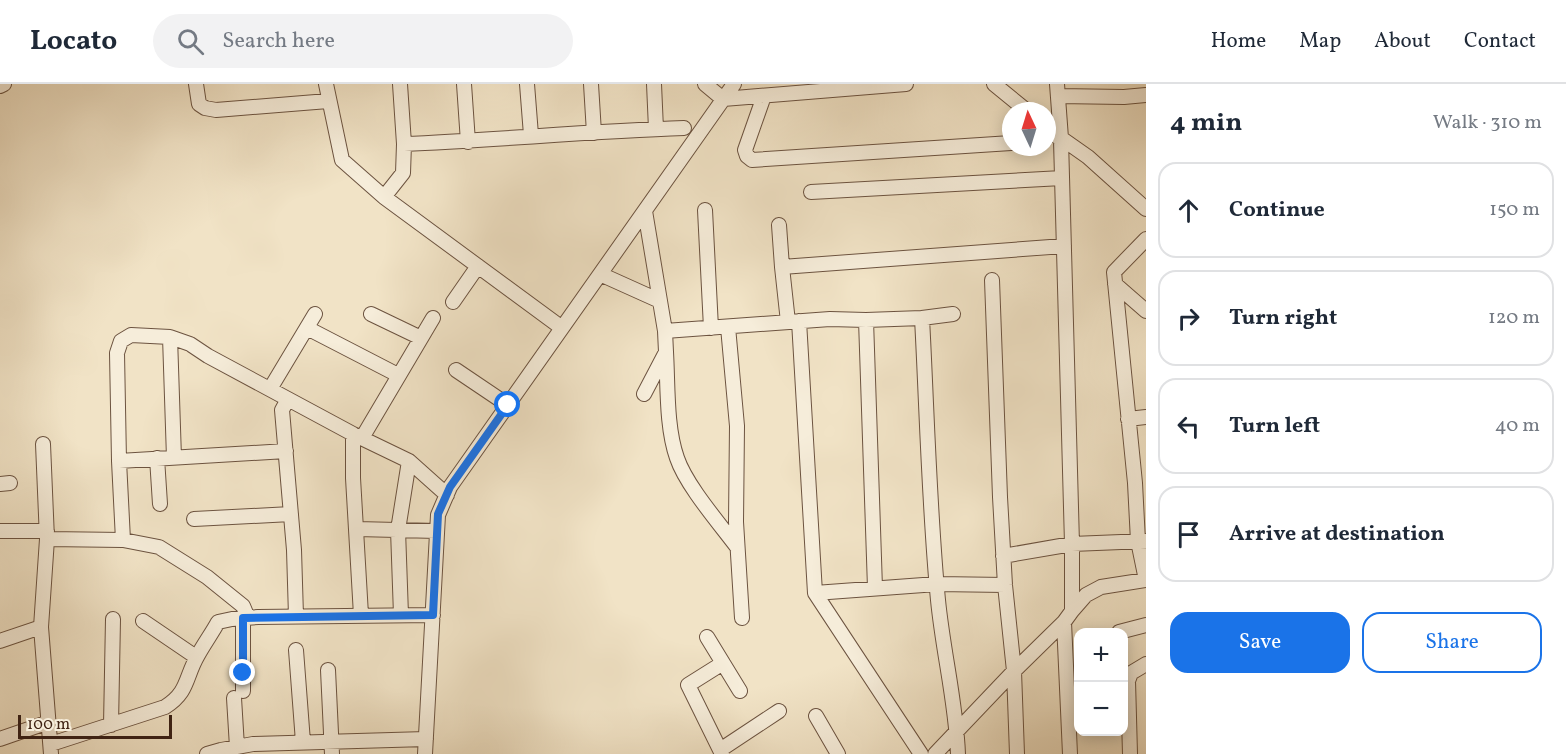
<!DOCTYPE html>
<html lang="en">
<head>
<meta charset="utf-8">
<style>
	:root { --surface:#fff; --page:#f2f2f3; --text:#1f2937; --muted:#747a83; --line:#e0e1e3; --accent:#1a73e8 }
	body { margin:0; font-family:Vollkorn,serif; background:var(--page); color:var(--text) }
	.controls { position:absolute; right:18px; bottom:18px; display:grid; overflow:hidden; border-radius:12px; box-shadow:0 3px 15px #0003 }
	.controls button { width:54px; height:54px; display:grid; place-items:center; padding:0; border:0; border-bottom:2px solid var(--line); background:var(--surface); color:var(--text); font:30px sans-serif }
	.compass { position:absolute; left:1002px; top:18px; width:54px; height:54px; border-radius:50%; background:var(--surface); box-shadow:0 3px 15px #0003; rotate:356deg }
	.scale { position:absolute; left:18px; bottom:15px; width:154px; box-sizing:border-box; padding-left:6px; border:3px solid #402313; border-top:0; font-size:16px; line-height:21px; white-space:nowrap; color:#402313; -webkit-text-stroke:4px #f6edda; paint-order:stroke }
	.stop { position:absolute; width:18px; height:18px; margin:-14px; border:4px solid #1a73e8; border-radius:50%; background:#fff }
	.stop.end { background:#1a73e8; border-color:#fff; box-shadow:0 2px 6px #0008 }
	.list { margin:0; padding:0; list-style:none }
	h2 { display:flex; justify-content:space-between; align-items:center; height:78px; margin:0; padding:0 24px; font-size:26px }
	h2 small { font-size:20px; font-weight:400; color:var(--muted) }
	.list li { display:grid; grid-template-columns:39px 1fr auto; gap:18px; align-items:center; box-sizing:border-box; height:96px; margin:0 12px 12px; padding:0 12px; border:2px solid var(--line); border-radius:18px }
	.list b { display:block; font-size:22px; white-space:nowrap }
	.list em { font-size:20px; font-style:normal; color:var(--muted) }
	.actions { display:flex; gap:12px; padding:18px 24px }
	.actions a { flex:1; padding:14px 0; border:2px solid var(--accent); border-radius:18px; text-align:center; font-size:21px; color:var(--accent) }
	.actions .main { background:var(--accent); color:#fff }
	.icon { flex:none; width:33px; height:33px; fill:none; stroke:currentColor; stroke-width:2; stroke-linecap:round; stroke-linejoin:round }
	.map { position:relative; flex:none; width:1146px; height:670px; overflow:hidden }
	header { display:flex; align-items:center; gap:36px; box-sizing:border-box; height:84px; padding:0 30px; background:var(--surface); border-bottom:2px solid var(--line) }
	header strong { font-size:28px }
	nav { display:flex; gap:33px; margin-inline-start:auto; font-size:21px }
	.search { width:420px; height:54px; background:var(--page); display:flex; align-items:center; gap:15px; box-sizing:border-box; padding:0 21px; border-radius:33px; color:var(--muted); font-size:22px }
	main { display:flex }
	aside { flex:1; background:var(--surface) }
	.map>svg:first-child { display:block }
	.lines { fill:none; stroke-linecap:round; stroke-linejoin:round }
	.minor-casing { stroke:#6c5340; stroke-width:16 }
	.minor { stroke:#f6edda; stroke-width:14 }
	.route { stroke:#1a73e8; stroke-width:8 }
</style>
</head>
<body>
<header>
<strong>Locato</strong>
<div class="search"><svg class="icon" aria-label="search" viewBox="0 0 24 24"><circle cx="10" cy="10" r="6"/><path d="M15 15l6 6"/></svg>Search here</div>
<nav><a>Home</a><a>Map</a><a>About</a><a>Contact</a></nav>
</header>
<main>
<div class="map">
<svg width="1146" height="670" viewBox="0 0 1146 670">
	<rect width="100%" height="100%" fill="#f1e3c6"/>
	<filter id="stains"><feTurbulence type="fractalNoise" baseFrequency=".00333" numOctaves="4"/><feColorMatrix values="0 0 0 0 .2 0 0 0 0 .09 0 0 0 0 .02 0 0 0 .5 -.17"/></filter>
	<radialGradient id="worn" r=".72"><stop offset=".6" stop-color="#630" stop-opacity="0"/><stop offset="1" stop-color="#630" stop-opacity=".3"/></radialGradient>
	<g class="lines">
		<defs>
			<path id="minor" d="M196 0 199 20 205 24 216 26 328 17
				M326 0 342 76 384 113 403 89 404 60C498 56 591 47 684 44
				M400 0 404 60
				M464 0 468 58
				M527 0 531 51
				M591 0 594 49
				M654 0 656 45
				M705 0 723 15 906 0
				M994 0 1027 27
				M1057 0 1061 54 1088 73 1146 125
				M0 2 4 0
				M764 12 745 66 747 72 752 76 1011 59
				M1058 12 1124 13 1146 11
				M811 108 1062 94
				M384 113 562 244
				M705 126 711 244
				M645 127 660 217
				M779 141 782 183
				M1146 155 1114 188 1135 399 1138 457 1146 496
				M600 190 660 217 665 247 666 268 644 310
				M992 196 1000 413 1005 501 1014 587 1017 670
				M1115 200 1146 227
				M453 218 478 182
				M371 230 421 254
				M922 234 953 230
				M866 236 875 504
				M799 237 815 509 937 500 1005 501
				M788 238 782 183 1064 162
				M728 243 737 342 736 438 742 534
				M307 244 398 291
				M665 247 830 235 866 236 922 234C927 328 929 423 938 516 943 568 956 618 958 670
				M666 268C668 301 666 343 677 374 686 401 719 439 737 463
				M456 286 508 321
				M270 305 315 230
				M288 315 282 326 294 466 296 532
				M1128 335 1146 333
				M362 354 433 234
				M43 360 47 455 41 543 51 670
				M157 374 160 420
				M174 374 170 253 190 260 208 272 353 350
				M119 377 117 269 121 257 131 251 170 253
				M0 400 10 399
				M194 435 291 430
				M357 445 437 447
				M0 447H47
				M47 455 123 456 159 463 207 493 243 522 248 534
				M123 456 119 377 286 367
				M1003 472 1072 460 1146 457
				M815 509 921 670
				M1072 527 1086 511 1101 503 1146 496
				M361 531 353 394V350L409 377 447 411
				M401 531 398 446 409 377
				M243 534V607
				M143 537 196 573
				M1064 538 1070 670
				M1119 548 1146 541
				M707 553 740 607
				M0 557 41 543
				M296 566 303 658
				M328 586 332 670
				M234 614 237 663
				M816 632 838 670
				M111 641 113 535
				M0 655 49 638
				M51 660 165 623C189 608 185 593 198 571 204 560 212 549 218 538L232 535 258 533 433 531
				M720 666 779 627
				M207 670 221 666 253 660 426 655
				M425 670 438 431 450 403 734 0
				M722 670 688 601 723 579
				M935 670 1014 587 1064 538 1072 527V460L1061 56 1047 43
				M1130 670 1128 597 1131 589 1146 580"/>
		</defs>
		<use href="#minor" class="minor-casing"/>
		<use href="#minor" class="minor"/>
	</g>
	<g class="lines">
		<path class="route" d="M243 589V534L433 531 438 430 450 403 508 321"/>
	</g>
	<rect width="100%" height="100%" filter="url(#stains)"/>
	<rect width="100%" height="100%" fill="url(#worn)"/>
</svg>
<div class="controls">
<button>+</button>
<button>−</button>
</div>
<svg class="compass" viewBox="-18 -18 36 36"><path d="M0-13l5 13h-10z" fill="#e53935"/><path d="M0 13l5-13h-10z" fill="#747a83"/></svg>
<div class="scale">100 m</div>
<div class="stop" style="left:508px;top:321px"></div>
<div class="stop end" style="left:243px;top:589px"></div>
</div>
<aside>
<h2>4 min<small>Walk · 310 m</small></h2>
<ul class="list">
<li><svg class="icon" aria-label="ahead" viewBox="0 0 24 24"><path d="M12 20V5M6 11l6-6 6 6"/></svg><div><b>Continue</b></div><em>150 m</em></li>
<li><svg class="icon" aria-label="right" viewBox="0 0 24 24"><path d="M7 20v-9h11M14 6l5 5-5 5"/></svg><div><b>Turn right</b></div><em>120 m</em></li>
<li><svg class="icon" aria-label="left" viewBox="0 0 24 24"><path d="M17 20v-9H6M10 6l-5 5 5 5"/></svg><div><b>Turn left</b></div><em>40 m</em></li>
<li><svg class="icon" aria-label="arrive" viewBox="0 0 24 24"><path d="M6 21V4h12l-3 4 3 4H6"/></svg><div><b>Arrive at destination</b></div></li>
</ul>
<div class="actions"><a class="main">Save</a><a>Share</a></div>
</aside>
</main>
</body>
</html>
